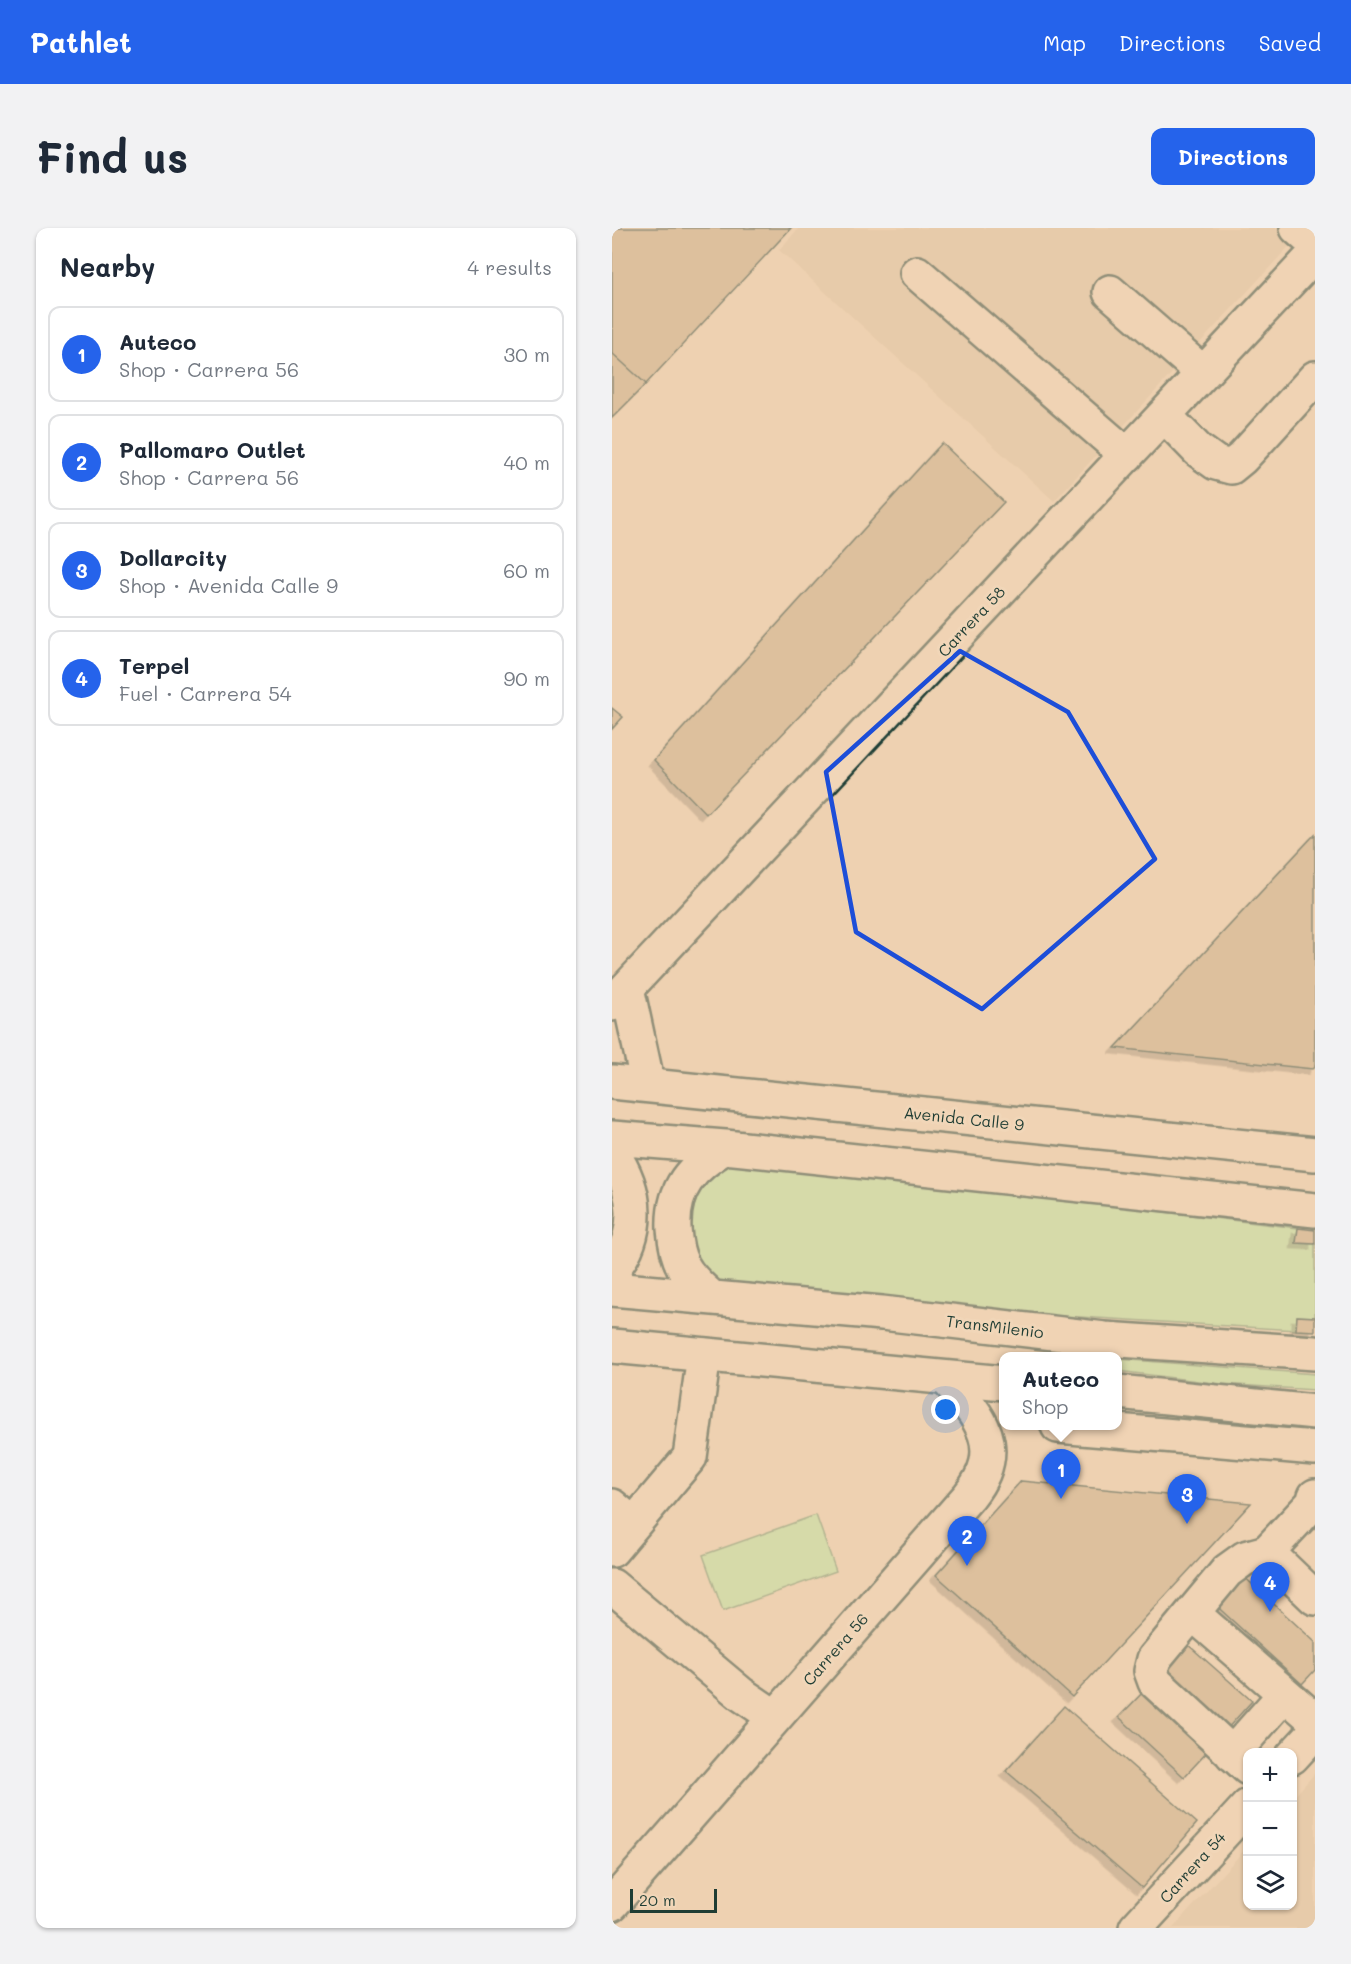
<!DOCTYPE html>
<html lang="en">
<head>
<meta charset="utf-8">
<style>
	:root { --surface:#fff; --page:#f2f2f3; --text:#1f2937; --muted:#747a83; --line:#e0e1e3; --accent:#2563eb }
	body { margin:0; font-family:Mali,sans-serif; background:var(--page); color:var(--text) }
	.controls { position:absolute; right:18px; bottom:18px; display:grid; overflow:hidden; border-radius:12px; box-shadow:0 2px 4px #0004 }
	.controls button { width:54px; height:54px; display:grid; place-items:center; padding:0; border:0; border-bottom:2px solid var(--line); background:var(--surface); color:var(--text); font:30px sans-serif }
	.scale { position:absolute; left:18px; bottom:15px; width:87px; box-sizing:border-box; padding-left:6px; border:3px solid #1f3d34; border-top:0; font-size:16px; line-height:21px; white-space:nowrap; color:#1f3d34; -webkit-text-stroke:4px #f1d6b8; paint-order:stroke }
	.you { position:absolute; left:334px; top:1182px; width:21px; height:21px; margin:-15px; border:4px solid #fff; border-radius:50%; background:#1a73e8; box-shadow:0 0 0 9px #1a73e833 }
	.badge { display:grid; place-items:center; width:39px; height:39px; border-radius:50%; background:var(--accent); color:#fff; font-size:20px; font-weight:700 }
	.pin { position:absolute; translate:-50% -50px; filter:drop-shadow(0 2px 3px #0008) }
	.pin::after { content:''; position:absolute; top:32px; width:21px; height:18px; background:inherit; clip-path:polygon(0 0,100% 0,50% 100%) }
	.popup { position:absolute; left:387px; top:1124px; width:123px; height:78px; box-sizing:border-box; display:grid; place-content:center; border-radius:12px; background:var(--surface); filter:drop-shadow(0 2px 4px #0005); font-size:20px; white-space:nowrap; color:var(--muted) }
	.popup b { font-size:22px; color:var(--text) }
	.popup::after { content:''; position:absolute; left:50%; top:100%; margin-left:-12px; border:12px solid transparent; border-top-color:var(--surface) }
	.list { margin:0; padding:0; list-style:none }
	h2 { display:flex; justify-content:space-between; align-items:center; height:78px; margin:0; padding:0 24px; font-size:26px }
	h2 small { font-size:20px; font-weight:400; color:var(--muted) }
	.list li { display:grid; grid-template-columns:39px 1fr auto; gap:18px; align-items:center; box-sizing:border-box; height:96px; margin:0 12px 12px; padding:0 12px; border:2px solid var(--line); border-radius:12px }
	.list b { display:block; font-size:22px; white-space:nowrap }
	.list p { margin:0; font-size:20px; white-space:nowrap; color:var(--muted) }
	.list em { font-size:20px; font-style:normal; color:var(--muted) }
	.icon { flex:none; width:33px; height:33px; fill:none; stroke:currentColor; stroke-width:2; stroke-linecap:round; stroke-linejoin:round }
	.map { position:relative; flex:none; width:703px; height:1700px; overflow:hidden; border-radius:12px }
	header { display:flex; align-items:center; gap:36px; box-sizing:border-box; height:84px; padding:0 30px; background:var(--accent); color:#fff }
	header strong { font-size:28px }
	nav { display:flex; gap:33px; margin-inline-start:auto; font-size:21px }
	.intro { display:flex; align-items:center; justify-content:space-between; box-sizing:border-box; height:144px; padding:0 36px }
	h1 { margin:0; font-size:42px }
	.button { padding:15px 27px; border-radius:12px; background:var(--accent); color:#fff; font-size:21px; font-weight:700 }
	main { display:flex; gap:36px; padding:0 36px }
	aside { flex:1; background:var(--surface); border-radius:12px; box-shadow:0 2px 4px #0004 }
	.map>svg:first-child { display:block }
	.built { fill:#dec3a2 }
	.green { fill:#b9e4a1; stroke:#6c906a; stroke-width:1.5 }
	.building { fill:#c7ab86; stroke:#1f3d34; stroke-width:1.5; filter:url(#shadow) }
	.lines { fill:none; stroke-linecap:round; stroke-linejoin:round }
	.minor-casing { stroke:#1f3d34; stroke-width:38 }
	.highway-casing { stroke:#1f3d34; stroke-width:38 }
	.minor { stroke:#f1d6b8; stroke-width:33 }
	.highway { stroke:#f1d6b8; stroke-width:33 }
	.marked { fill:none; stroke:#1d4ed8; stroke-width:4.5; stroke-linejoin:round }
	.labels { text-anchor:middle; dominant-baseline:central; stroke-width:6; stroke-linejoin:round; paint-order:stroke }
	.street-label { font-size:16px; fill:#1f3d34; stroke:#f1d6b8 }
</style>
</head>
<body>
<header>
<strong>Pathlet</strong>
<nav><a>Map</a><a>Directions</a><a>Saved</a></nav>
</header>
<div class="intro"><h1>Find us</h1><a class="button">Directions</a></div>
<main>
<aside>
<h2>Nearby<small>4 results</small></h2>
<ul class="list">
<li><span class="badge">1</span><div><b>Auteco</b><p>Shop · Carrera 56</p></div><em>30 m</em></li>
<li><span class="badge">2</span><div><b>Pallomaro Outlet</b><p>Shop · Carrera 56</p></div><em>40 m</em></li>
<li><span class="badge">3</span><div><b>Dollarcity</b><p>Shop · Avenida Calle 9</p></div><em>60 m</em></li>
<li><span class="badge">4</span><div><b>Terpel</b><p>Fuel · Carrera 54</p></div><em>90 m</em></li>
</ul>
</aside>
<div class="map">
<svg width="703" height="1700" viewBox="0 0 703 1700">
	<defs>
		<filter id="shadow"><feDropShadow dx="-5.5" dy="5.5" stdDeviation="0" flood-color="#0004"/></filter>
	</defs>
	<rect width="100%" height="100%" fill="#eed1b1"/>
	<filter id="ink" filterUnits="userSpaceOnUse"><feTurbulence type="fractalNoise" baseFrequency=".0167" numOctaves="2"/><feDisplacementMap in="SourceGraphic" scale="12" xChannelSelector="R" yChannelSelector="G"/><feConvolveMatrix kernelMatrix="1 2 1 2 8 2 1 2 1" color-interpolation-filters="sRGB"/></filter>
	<g filter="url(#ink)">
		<path class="built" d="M187 0H694L442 273 167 22Z
			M703 1545V1700H561L635 1619 636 1678H680L681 1570Z"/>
		<path class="green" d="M109 936 218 944 686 1000 684 1015 703 1016V1089L685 1088 684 1102 385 1084 106 1053 89 1036 79 1017 80 985 88 960Z
			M506 1131 703 1146V1162L610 1156 506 1143Z
			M204 1287 224 1343 111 1383 91 1327Z"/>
		<path class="building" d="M0 0H179L34 156 0 125Z
			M0 125 34 156 0 190Z
			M330 215 392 274 94 586 42 532Z
			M0 480 11 489 0 501Z
			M703 606V839L701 841 503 820Z
			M686 1000 703 1002V1016L684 1015Z
			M685 1088 703 1089V1103L684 1102Z
			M409 1253 639 1275 460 1469 324 1347Z
			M627 1344 703 1414V1442L690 1456 599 1373Z
			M573 1414 640 1473 613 1503 546 1444Z
			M535 1460 599 1520 572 1549 507 1489Z
			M452 1478 585 1595 530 1660 394 1543Z"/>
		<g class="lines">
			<defs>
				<path id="minor" d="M685 0 703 16
					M305 45 515 227
					M498 64 591 145
					M552 187 586 222 604 235 619 239 630 230 703 150
					M15 760 36 857
					M0 776 703 26
					M0 910 113 919 703 982
					M0 925C26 962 30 1006 0 1042
					M0 1061 270 1085 493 1111 703 1125
					M99 1069C89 1060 77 1050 71 1038 65 1027 63 1014 62 1001 60 960 80 939 113 919
					M446 1198 703 1220
					M703 1268 701 1275 655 1324 703 1370
					M0 1278 21 1296
					M0 1322 78 1229 92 1127
					M0 1358 129 1466 163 1489
					M580 1385 703 1492
					M620 1526 673 1466
					M680 1529 703 1504
					M636 1540 543 1454 539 1443 542 1431 615 1343 633 1330 655 1324
					M0 1676 357 1268C396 1220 368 1189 334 1150
					M524 1700 636 1578"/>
				<path id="highway" d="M0 854 703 926
					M0 1118 392 1155
					M506 1164 703 1184"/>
			</defs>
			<use href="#minor" class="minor-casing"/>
			<use href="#highway" class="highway-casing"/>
			<use href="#minor" class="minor"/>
			<use href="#highway" class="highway"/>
		</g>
	</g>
	<path d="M0 0H703V1700H0ZM348 423 456 484 543 631 370 781 244 704 214 544Z" fill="#eed1b1" fill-opacity=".55" fill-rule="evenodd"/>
	<path class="marked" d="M348 423 456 484 543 631 370 781 244 704 214 544Z"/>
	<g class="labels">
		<g class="street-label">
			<text transform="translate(359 393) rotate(-47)">Carrera 58</text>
			<text transform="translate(352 890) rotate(6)">Avenida Calle 9</text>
			<text transform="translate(383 1098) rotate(7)">TransMilenio</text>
			<text transform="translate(223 1421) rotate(-49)">Carrera 56</text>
			<text transform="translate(580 1639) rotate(-48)">Carrera 54</text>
		</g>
	</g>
</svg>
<div class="controls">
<button>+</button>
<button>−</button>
<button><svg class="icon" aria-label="layers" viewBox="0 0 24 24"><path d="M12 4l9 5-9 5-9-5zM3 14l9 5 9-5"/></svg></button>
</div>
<div class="scale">20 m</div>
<div class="you"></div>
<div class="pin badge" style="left:449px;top:1271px">1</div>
<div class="popup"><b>Auteco</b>Shop</div>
<div class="pin badge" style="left:355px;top:1338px">2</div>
<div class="pin badge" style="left:575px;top:1296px">3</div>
<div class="pin badge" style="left:658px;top:1384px">4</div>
</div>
</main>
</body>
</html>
